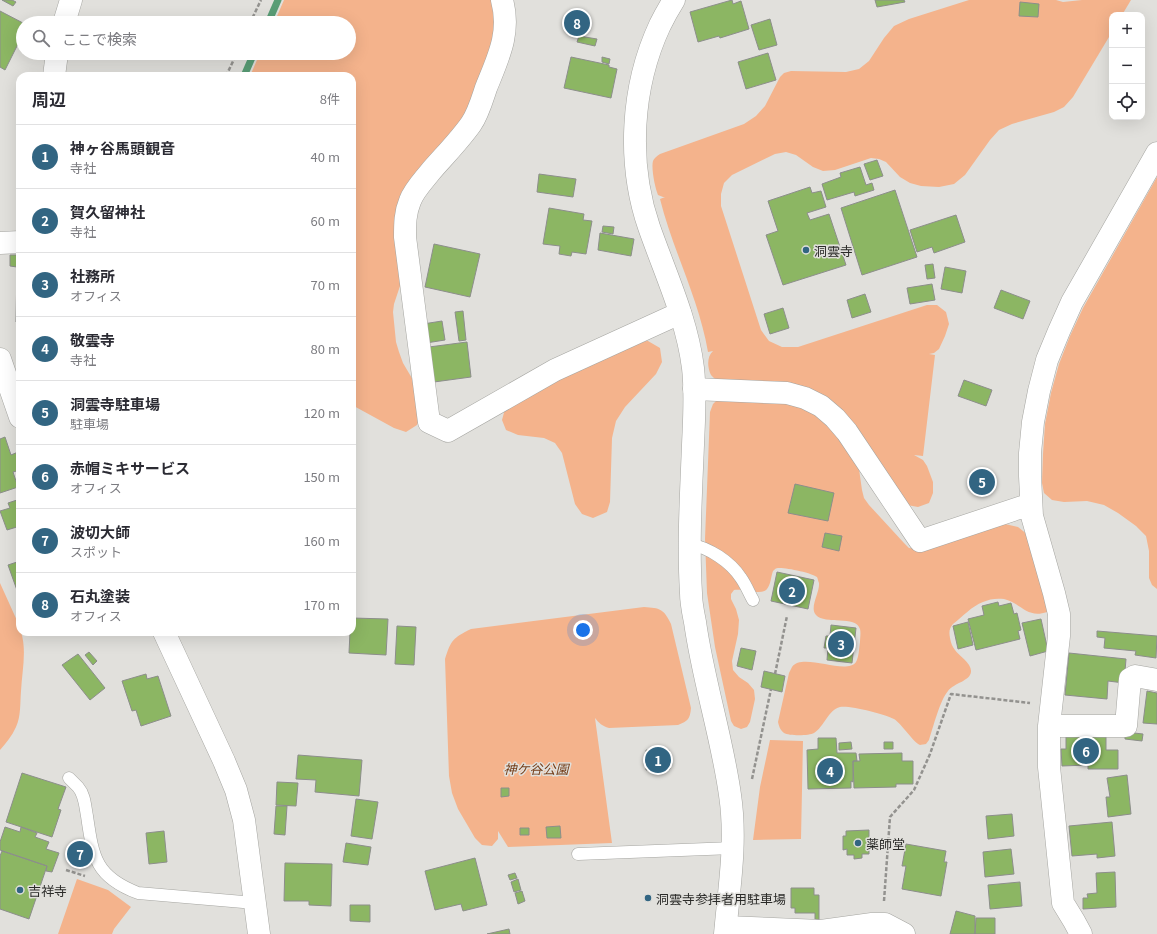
<!DOCTYPE html>
<html lang="ja">
<head>
<meta charset="utf-8">
<style>
	:root { --surface:#fff; --page:#f7f7f7; --text:#2b2b33; --muted:#7c7c81; --line:#e1e1e2; --accent:#326582 }
	body { margin:0; font-family:Georgia,"Noto Sans JP",serif; background:var(--page); color:var(--text) }
	.controls { position:absolute; right:12px; top:12px; display:grid; overflow:hidden; border-radius:8px; box-shadow:0 4px 16px #0002 }
	.controls button { width:36px; height:36px; display:grid; place-items:center; padding:0; border:0; border-bottom:1px solid var(--line); background:var(--surface); color:var(--text); font:20px sans-serif }
	.you { position:absolute; left:583px; top:630px; width:14px; height:14px; margin:-10px; border:3px solid #fff; border-radius:50%; background:#1a73e8; box-shadow:0 0 0 6px #1a73e833 }
	.badge { display:grid; place-items:center; width:26px; height:26px; border-radius:50%; background:var(--accent); color:#fff; font-size:13px; font-weight:700 }
	.pin { position:absolute; translate:-50% -50%; border:2px solid #fff; box-shadow:0 1px 4px #0006 }
	.list { margin:0; padding:0; list-style:none }
	h2 { display:flex; justify-content:space-between; align-items:center; height:52px; margin:0; padding:0 16px; font-size:17px }
	h2 small { font-size:13px; font-weight:400; color:var(--muted) }
	.list li { display:grid; grid-template-columns:26px 1fr auto; gap:12px; align-items:center; box-sizing:border-box; height:64px; padding:0 16px; border-top:1px solid var(--line) }
	.list b { display:block; font-size:15px; white-space:nowrap }
	.list p { margin:0; font-size:13px; white-space:nowrap; color:var(--muted) }
	.list em { font-size:13px; font-style:normal; color:var(--muted) }
	.icon { flex:none; width:22px; height:22px; fill:none; stroke:currentColor; stroke-width:2; stroke-linecap:round; stroke-linejoin:round }
	.map { position:relative; flex:none; width:1157px; height:934px; overflow:hidden }
	.search { position:absolute; background:var(--surface); box-shadow:0 4px 16px #0002; left:16px; top:16px; width:340px; height:44px; display:flex; align-items:center; gap:10px; box-sizing:border-box; padding:0 14px; border-radius:22px; color:var(--muted); font-size:15px }
	.panel { position:absolute; background:var(--surface); box-shadow:0 4px 16px #0002; left:16px; top:72px; width:340px; height:564px; border-radius:12px }
	.map>svg:first-child { display:block }
	.green { fill:#f4b38c }
	.lines { fill:none; stroke-linecap:round; stroke-linejoin:round }
	.stream { stroke:#599d76; stroke-width:7 }
	.building { fill:#8cb663; stroke:#8c8e8b }
	.service-casing { stroke:#a5a5a1; stroke-width:13 }
	.minor-casing { stroke:#a5a5a1; stroke-width:23 }
	.tertiary-casing { stroke:#a5a5a1; stroke-width:23 }
	.path { stroke:#93928f; stroke-width:2.5; stroke-dasharray:4 2; stroke-linecap:butt }
	.service { stroke:#fff; stroke-width:12 }
	.minor { stroke:#fff; stroke-width:22 }
	.tertiary { stroke:#fff; stroke-width:22 }
	.poi-dot { fill:#326582; stroke:#e1e0dc; stroke-width:1.5 }
	.labels { text-anchor:middle; dominant-baseline:central; stroke-width:3; stroke-linejoin:round; paint-order:stroke }
	.poi-label { font-size:13px; fill:#2b2b29; stroke:#e1e0dc; text-anchor:start }
	.park-label { font-size:13px; font-style:italic; fill:#743d18; stroke:#e1e0dc }
</style>
</head>
<body>
<div class="map">
<svg width="1157" height="934" viewBox="0 0 1157 934">
	<rect width="100%" height="100%" fill="#e1e0dc"/>
	<path class="green" d="M284 0H495L499 28 472 106 415 179 402 280 394 304 393 312 396 342 399 352 403 363 413 380 421 414 417 425 406 432 394 428 352 405V76H250L260 53H349V23H274Z
		M969 0H1056L1063 2 1082 0H1131L1122 15H1112V32L1073 97 1064 107 1054 112 1012 124 999 130 990 140 965 175 954 184 939 187 921 186 910 183 900 177 886 162 879 159 871 158 835 170 823 171 813 167 796 155 786 152 775 154 732 175 724 183 721 194V206L761 330 769 341 782 347H798L927 305H937L946 312 949 324 945 336 939 349 934 353 929 354 935 355 923 456 914 455 923 460 927 466 933 482V493L929 503 918 507 907 505 839 414 718 382C716 380 713 377 711 375 707 367 707 356 713 351L708 352C699 299 673 251 660 199L665 197H663L658 195C655 188 651 168 653 161 654 158 657 156 660 154L744 124 756 116 765 106 780 77 784 73 791 71 846 72 859 69 869 61 884 38 894 26 909 19Z
		M1157 177V589L1152 585 1149 578V551L1146 536 1136 526 1118 513 1104 505 1087 501 1064 502 1052 500 1044 493 1042 483 1043 454 1045 424 1051 393 1059 364 1070 336 1083 308Z
		M648 341 660 348 662 362 656 374 625 407 616 421 612 438 610 502 607 512 593 518 582 514 575 504 562 453 555 443 544 438 518 435 506 430 502 420 505 409 513 402 633 342Z
		M719 398 786 399 818 411 858 462 862 490 864 498 869 505 904 543 909 548 917 549 1005 524 1018 527 1028 535 1049 608 1047 612C1027 619 1021 603 1004 599 997 598 989 599 983 602 972 606 962 617 953 624 949 629 949 632 950 638 951 643 952 646 955 650 959 656 972 663 971 672 970 681 954 683 948 691 940 700 933 728 929 740L926 744C925 744 921 745 920 745 913 742 902 724 894 719 885 714 849 705 840 707 828 710 824 727 814 733 809 736 789 736 784 733 780 730 779 726 778 722L789 673C790 671 791 669 792 667 803 652 846 676 856 662 859 657 859 648 860 642 860 638 861 633 860 629 856 615 825 625 816 615 809 608 820 592 819 583 818 581 818 579 817 577 813 573 784 567 778 568 776 568 775 569 773 571 771 576 771 584 767 589 762 596 742 588 734 590L731 594V599L736 609 739 620 738 634 732 661 733 670 739 677 748 683 754 690 755 699 750 722 747 727 741 729 734 726 731 721 715 647 707 593 705 539 710 412 713 404Z
		M0 583 19 625 20 632H21C27 650 22 672 21 691 20 703 21 716 16 727 12 736 6 743 0 750Z
		M644 607C660 608 664 609 671 624L691 708C690 719 688 721 678 725L609 728C602 726 599 723 595 718L612 843 508 847 498 831V839L492 846 482 845 475 838 458 809 452 793 449 776 445 659C451 640 453 638 471 629Z
		M770 740 803 741 801 839 753 840 760 787Z
		M77 879 108 890 131 907 114 929 112 934H58Z"/>
	<g class="lines">
		<path class="stream" d="M268 23 278 0
			M244 76 254 53"/>
	</g>
	<path class="building" d="M2 0H12L16 2 13 6Z
		M732 0 733 4 741 1 749 29 720 38 719 36 698 42 690 12Z
		M875 0H904L905 2 877 7Z
		M1020 2 1039 4 1038 17 1019 16Z
		M0 11 23 23 20 31 23 32V34L5 70 0 67Z
		M575 13 582 15 579 32 572 31Z
		M770 19 777 45 759 50 751 25Z
		M579 36 597 39 595 46 577 42Z
		M768 53 776 80 746 89 738 62Z
		M571 57 609 65V67L617 69 611 98 564 88Z
		M602 57 610 59 609 64 602 62Z
		M877 160 883 176 870 180 864 164Z
		M860 167 866 185 872 183 874 190 855 196 854 192 827 200 822 184 841 177 840 173Z
		M539 174 576 179 573 197 537 192Z
		M810 187 812 193 821 191 826 207 807 213 810 220 829 214 846 265 783 285 766 235 778 231 768 201Z
		M895 190 917 257 862 275 841 208Z
		M549 208 584 214 583 220 592 221 586 254 572 252 571 256 559 254 560 246 543 244Z
		M956 215 965 242 934 253 932 247 917 252 910 230Z
		M603 226 614 227 613 234 602 232Z
		M600 233 634 239 631 256 598 250Z
		M434 244 480 254 470 297 425 287Z
		M10 255H20V322H16L17 267 10 266Z
		M933 264 935 278 927 279 925 265Z
		M945 267 966 271 962 293 941 289Z
		M932 284 935 300 910 304 907 288Z
		M1001 290 1030 301 1023 319 994 308Z
		M865 294 871 312 852 318 847 300Z
		M783 308 789 328 770 334 764 314Z
		M463 311 466 340 459 341 455 312Z
		M442 321 445 340 426 343 423 324Z
		M467 342 471 377 434 382 429 347Z
		M964 380 992 390 986 406 958 396Z
		M5 437 11 455 18 452 20 457V470L13 472 18 487 0 493V439Z
		M795 484 834 493 828 521 788 513Z
		M20 499V526L7 530 0 511 10 508 8 503Z
		M825 533 842 536 839 551 822 547Z
		M20 561V592L18 593 8 565Z
		M777 572 814 580 808 609 771 601Z
		M998 602 999 606 1011 603 1014 614 1017 613 1021 630 1018 631 1020 639 976 650 968 619 984 615 982 606Z
		M352 618 388 619 386 655 349 653 350 632H352Z
		M1041 619 1048 651 1030 656 1022 623Z
		M968 622 973 645 958 649 953 626Z
		M831 625 856 628 852 663 827 660 828 648H824L826 636H830Z
		M397 626 416 627 414 665 395 664Z
		M1097 631 1157 636 1156 658 1135 655 1136 651 1104 648 1105 638 1097 637Z
		M741 648 756 651 752 670 737 666Z
		M89 652 97 661 93 665 85 655Z
		M1069 653 1126 659 1124 683 1108 681 1107 699 1065 695Z
		M78 654 105 688 90 700 62 665Z
		M764 671 785 676 782 692 761 687Z
		M146 674 147 679 158 676 171 716 141 726 136 710 132 711 122 681Z
		M1147 691 1157 693V724L1143 723Z
		M1125 732 1143 734 1142 741 1125 739Z
		M1066 737H1106V750H1118V769H1088V765L1062 766 1061 749H1066Z
		M818 738H836L837 753H856L857 761H853V782L851 781V788L808 789 807 750 818 749Z
		M851 742 852 749 839 750V743Z
		M884 742H893V749H884Z
		M646 750H669L670 769 664 770V772L652 773V770H646Z
		M902 753V761H913V784H896V787L854 788 853 761H860L859 754Z
		M298 755 362 760 359 796 315 792 316 780 296 779Z
		M22 773 66 787 58 809 61 810 52 837 6 822Z
		M1127 775 1131 814 1108 817 1106 797H1110L1107 778Z
		M277 782 298 783 296 806 276 805Z
		M501 788H509V796L501 797Z
		M356 799 378 802 372 839 351 836Z
		M276 806H287L285 835 274 834Z
		M1012 814 1014 836 988 839 986 816Z
		M1112 822 1115 856 1097 858V854L1072 856 1069 826Z
		M560 826 561 838H547L546 827Z
		M5 827 20 832 21 827 37 833 35 837 49 842 46 849 59 853 52 872 46 871 47 866 0 850V842Z
		M520 828H529V835H520Z
		M869 830V854H862V858L854 859V855H847V849L843 850V836H846V831Z
		M164 831 167 862 149 864 146 833Z
		M346 843 371 847 368 865 343 862Z
		M906 844 946 851 944 862H947L941 896 902 889 906 866H902Z
		M1011 849 1014 874 985 877 983 852Z
		M2 851 47 866 29 919 0 909V856Z
		M475 858 487 905 463 911 461 904 435 910 425 871Z
		M285 863 332 864 331 906 309 905V901H284Z
		M1115 872 1116 907 1083 909V898H1088L1087 894 1097 893 1096 873Z
		M515 873 517 878 510 880 508 875Z
		M518 879 521 890 514 892 511 882Z
		M1020 882 1022 906 990 909 988 885Z
		M791 888H814V895H819V920L815 919V913H795V908H791Z
		M522 891 525 901 518 904 515 893Z
		M350 905H370V922L350 921Z
		M956 911 975 916V934H950Z
		M976 918H995V934H975Z
		M509 929 510 934H487Z"/>
	<g class="lines">
		<defs>
			<path id="service" d="M690 544C709 548 730 561 741 578 746 585 749 593 753 600
				M69 778C72 781 75 784 78 787 85 795 85 806 87 816 93 858 96 877 138 893L255 903
				M578 854 733 848"/>
			<path id="minor" d="M502 0C511 33 498 58 486 88 482 100 478 114 471 124 459 141 444 156 431 171 424 180 414 190 410 201 405 213 405 224 405 237L429 422 448 431 555 370 680 313
				M64 23 71 0
				M54 76 57 53
				M0 243 20 242
				M0 359 20 417
				M694 389 787 393 805 398 821 406 835 418 847 432 920 541 1031 504
				M164 632 224 761 236 790 244 820 259 934
				M1049 726H1126L1130 679 1135 676 1157 680
				M726 927 821 931 872 924H885L904 934
				M1081 934 1074 921 1063 903 1049 767V726L1059 636V614L1054 593 1032 516 1030 476V453L1033 422 1039 391 1047 360 1059 331 1072 302 1157 153"/>
			<path id="tertiary" d="M674 0C669 8 664 17 660 25 631 87 627 163 649 227 665 273 687 319 693 368 696 394 694 419 693 445 691 494 688 544 691 593 691 603 693 612 695 622 703 680 722 737 730 795 737 842 729 888 725 934"/>
		</defs>
		<use href="#service" class="service-casing"/>
		<use href="#minor" class="minor-casing"/>
		<use href="#tertiary" class="tertiary-casing"/>
		<path class="path" d="M250 23 261 0
			M226 76 237 53
			M775 674 787 616
			M752 779 771 689
			M66 870 85 876
			M884 901 890 817 914 790 930 754 951 694 1030 703"/>
		<use href="#service" class="service"/>
		<use href="#minor" class="minor"/>
		<use href="#tertiary" class="tertiary"/>
	</g>
	<g class="poi-dot">
		<circle cx="806" cy="250" r="4"/>
		<circle cx="858" cy="843" r="4"/>
		<circle cx="20" cy="890" r="4"/>
		<circle cx="648" cy="898" r="4"/>
	</g>
	<g class="labels">
		<g class="poi-label">
			<text x="814" y="250">洞雲寺</text>
			<text x="866" y="843">薬師堂</text>
			<text x="28" y="890">吉祥寺</text>
			<text x="656" y="898">洞雲寺参拝者用駐車場</text>
		</g>
		<g class="park-label">
			<text x="536" y="768">神ケ谷公園</text>
		</g>
	</g>
</svg>
<div class="controls">
<button>+</button>
<button>−</button>
<button><svg class="icon" aria-label="locate" viewBox="0 0 24 24"><circle cx="12" cy="12" r="6"/><path d="M12 2v4M12 18v4M2 12h4M18 12h4"/></svg></button>
</div>
<div class="you"></div>
<div class="pin badge" style="left:658px;top:760px">1</div>
<div class="pin badge" style="left:792px;top:591px">2</div>
<div class="pin badge" style="left:841px;top:644px">3</div>
<div class="pin badge" style="left:830px;top:771px">4</div>
<div class="pin badge" style="left:982px;top:482px">5</div>
<div class="pin badge" style="left:1086px;top:751px">6</div>
<div class="pin badge" style="left:80px;top:854px">7</div>
<div class="pin badge" style="left:577px;top:23px">8</div>
<div class="search"><svg class="icon" aria-label="search" viewBox="0 0 24 24"><circle cx="10" cy="10" r="6"/><path d="M15 15l6 6"/></svg>ここで検索</div>
<section class="panel">
<h2>周辺<small>8件</small></h2>
<ul class="list">
<li><span class="badge">1</span><div><b>神ヶ谷馬頭観音</b><p>寺社</p></div><em>40 m</em></li>
<li><span class="badge">2</span><div><b>賀久留神社</b><p>寺社</p></div><em>60 m</em></li>
<li><span class="badge">3</span><div><b>社務所</b><p>オフィス</p></div><em>70 m</em></li>
<li><span class="badge">4</span><div><b>敬雲寺</b><p>寺社</p></div><em>80 m</em></li>
<li><span class="badge">5</span><div><b>洞雲寺駐車場</b><p>駐車場</p></div><em>120 m</em></li>
<li><span class="badge">6</span><div><b>赤帽ミキサービス</b><p>オフィス</p></div><em>150 m</em></li>
<li><span class="badge">7</span><div><b>波切大師</b><p>スポット</p></div><em>160 m</em></li>
<li><span class="badge">8</span><div><b>石丸塗装</b><p>オフィス</p></div><em>170 m</em></li>
</ul>
</section>
</div>
</body>
</html>
